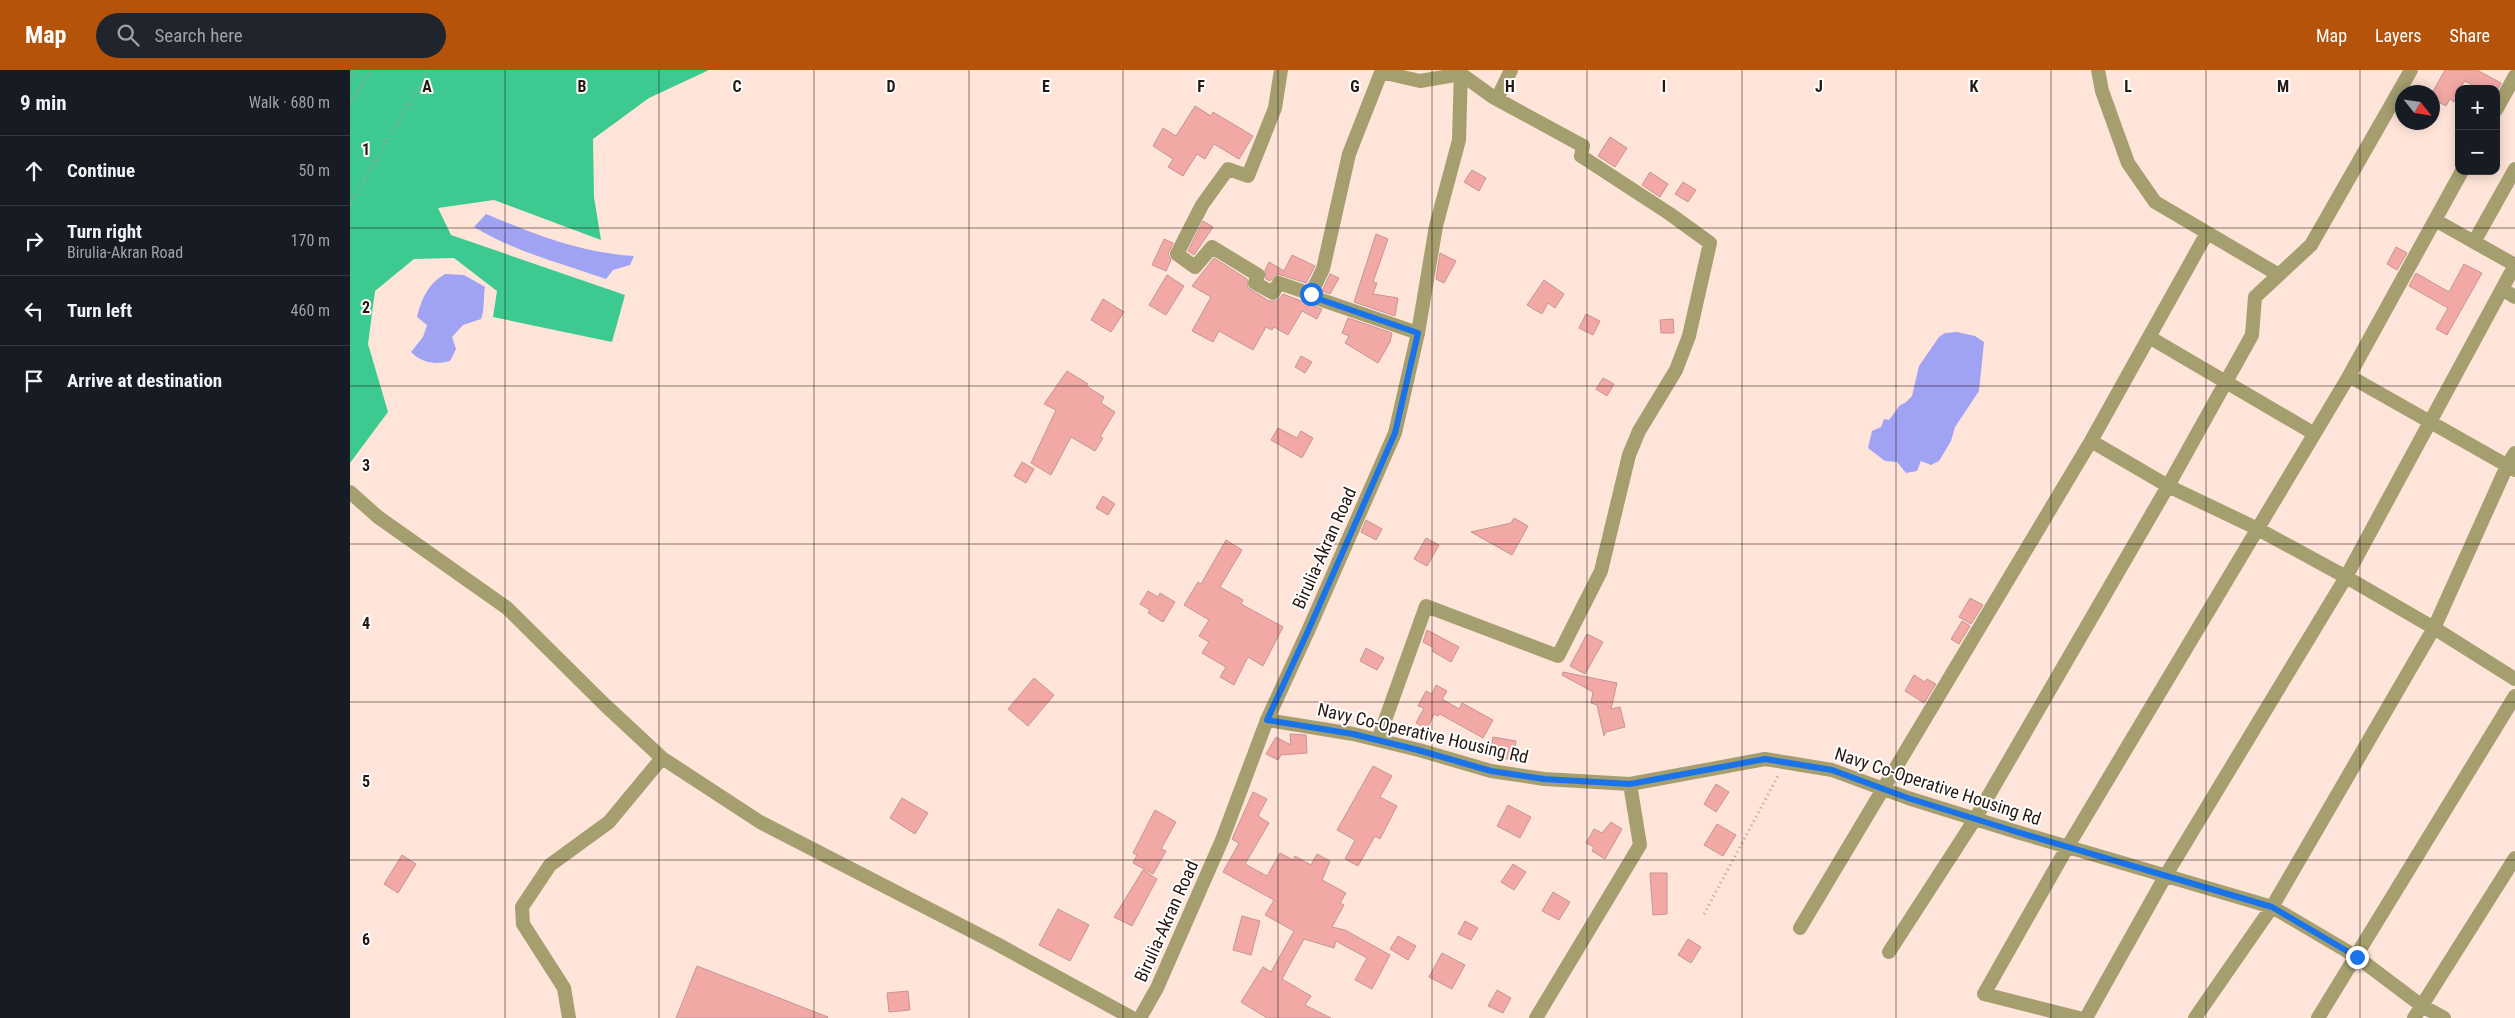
<!DOCTYPE html>
<html lang="en">
<head>
<meta charset="utf-8">
<style>
	:root { --surface:#171b24; --page:#20242c; --text:#f1f3f6; --muted:#9ea1a6; --line:#363941; --accent:#b45309 }
	body { margin:0; font-family:"Roboto Condensed",sans-serif; background:var(--page); color:var(--text) }
	.controls { position:absolute; right:15px; top:15px; display:grid; overflow:hidden; border-radius:10px; box-shadow:0 2px 12px #0003 }
	.controls button { width:45px; height:45px; display:grid; place-items:center; padding:0; border:0; border-bottom:1px solid var(--line); background:var(--surface); color:var(--text); font:25px sans-serif }
	.compass { position:absolute; left:2045px; top:15px; width:45px; height:45px; border-radius:50%; background:var(--surface); box-shadow:0 2px 12px #0003; rotate:120deg }
	.stop { position:absolute; width:15px; height:15px; margin:-11px; border:4px solid #1a73e8; border-radius:50%; background:#fff }
	.stop.end { background:#1a73e8; border-color:#fff; box-shadow:0 1px 5px #0008 }
	.list { margin:0; padding:0; list-style:none }
	h2 { display:flex; justify-content:space-between; align-items:center; height:65px; margin:0; padding:0 20px; font-size:21px }
	h2 small { font-size:16px; font-weight:400; color:var(--muted) }
	.list li { display:grid; grid-template-columns:32px 1fr auto; gap:15px; align-items:center; box-sizing:border-box; height:70px; padding:0 20px; border-top:1px solid var(--line) }
	.list b { display:block; font-size:19px; white-space:nowrap }
	.list p { margin:0; font-size:16px; white-space:nowrap; color:var(--muted) }
	.list em { font-size:16px; font-style:normal; color:var(--muted) }
	.icon { flex:none; width:28px; height:28px; fill:none; stroke:currentColor; stroke-width:2; stroke-linecap:round; stroke-linejoin:round }
	.map { position:relative; flex:none; width:2165px; height:948px; overflow:hidden }
	header { display:flex; align-items:center; gap:30px; box-sizing:border-box; height:70px; padding:0 25px; background:var(--accent); color:#fff }
	header strong { font-size:24px }
	nav { display:flex; gap:28px; margin-inline-start:auto; font-size:18px }
	.search { width:350px; height:45px; background:var(--page); display:flex; align-items:center; gap:12px; box-sizing:border-box; padding:0 18px; border-radius:28px; color:var(--muted); font-size:19px }
	main { display:flex }
	aside { flex:1; background:var(--surface) }
	.map>svg:first-child { display:block }
	.forest { fill:#3dca91 }
	.water { fill:#a0a2f3 }
	.building { fill:#f2a8a5; stroke:#c49694 }
	.lines { fill:none; stroke-linecap:round; stroke-linejoin:round }
	.path { stroke:#b59e95; stroke-width:3; stroke-dasharray:1 4; stroke-linecap:butt }
	.minor { stroke:#a59f70; stroke-width:14 }
	.tertiary { stroke:#a59f70; stroke-width:14 }
	.route { stroke:#1a73e8; stroke-width:6 }
	.grid { fill:none; stroke:#261711; stroke-width:1; stroke-opacity:0.55 }
	.labels { text-anchor:middle; dominant-baseline:central; stroke-width:4; stroke-linejoin:round; paint-order:stroke }
	.street-label { font-size:18px; fill:#261711; stroke:#fff }
	.grid-label { font-size:16px; text-anchor:middle; font-weight:bold; fill:#261711; stroke:#fff; stroke-width:4; stroke-linejoin:round; paint-order:stroke }
</style>
</head>
<body>
<header>
<strong>Map</strong>
<div class="search"><svg class="icon" aria-label="search" viewBox="0 0 24 24"><circle cx="10" cy="10" r="6"/><path d="M15 15l6 6"/></svg>Search here</div>
<nav><a>Map</a><a>Layers</a><a>Share</a></nav>
</header>
<main>
<aside>
<h2>9 min<small>Walk · 680 m</small></h2>
<ul class="list">
<li><svg class="icon" aria-label="ahead" viewBox="0 0 24 24"><path d="M12 20V5M6 11l6-6 6 6"/></svg><div><b>Continue</b></div><em>50 m</em></li>
<li><svg class="icon" aria-label="right" viewBox="0 0 24 24"><path d="M7 20v-9h11M14 6l5 5-5 5"/></svg><div><b>Turn right</b><p>Birulia-Akran Road</p></div><em>170 m</em></li>
<li><svg class="icon" aria-label="left" viewBox="0 0 24 24"><path d="M17 20v-9H6M10 6l-5 5 5 5"/></svg><div><b>Turn left</b></div><em>460 m</em></li>
<li><svg class="icon" aria-label="arrive" viewBox="0 0 24 24"><path d="M6 21V4h12l-3 4 3 4H6"/></svg><div><b>Arrive at destination</b></div></li>
</ul>
</aside>
<div class="map">
<svg width="2165" height="948" viewBox="0 0 2165 948">
	<rect width="100%" height="100%" fill="#ffe4d9"/>
	<path class="forest" d="M0 0H359L299 28 243 69 244 127 251 170 144 130 88 138 101 165 275 225 262 272 143 247 147 221 104 188 64 189 25 221 18 274 38 342 0 393Z"/>
	<path class="water" d="M136 144C184 164 231 183 284 186L280 195 263 200 256 209C211 193 165 182 124 157Z
		M95 204 114 205 135 217C133 229 135 238 131 249L113 255 102 267 106 279 100 291C85 295 72 293 61 282L73 267 77 255 67 247C72 228 78 214 95 204Z
		M1607 262 1625 266 1634 272 1629 321 1605 357 1601 371 1589 391 1581 395 1571 391 1567 401 1556 403 1547 392 1535 391 1518 378 1522 361 1531 357 1534 349 1539 350 1550 335 1555 333 1562 326 1569 296 1589 267 1595 263Z"/>
	<path class="building" d="M2095 0H2127L2151 13 2148 19H2129L2115 11 2109 19 2104 32 2100 29 2096 36 2082 29V23Z
		M845 36 861 46 863 42 903 66 889 89 864 74 855 89 847 84 833 106 818 97 823 89 803 76 813 58 826 66Z
		M1260 67 1277 78 1265 97 1248 86Z
		M1122 100 1136 108 1129 121 1114 112Z
		M1300 102 1318 114 1310 127 1292 115Z
		M1333 112 1346 120 1338 132 1325 124Z
		M853 151 863 157 844 185 838 181Z
		M1026 164 1038 169 1023 212 1027 213 1023 224 1048 228 1045 246 1004 232Z
		M814 169 823 173 818 184 821 190 816 201 802 195Z
		M2046 177 2057 183 2047 200 2037 194Z
		M1090 183 1106 191 1094 213 1086 209Z
		M942 185 965 196 956 213 928 204 920 211 916 209 915 200 919 192 934 201Z
		M864 188 897 209 898 218 919 231H927L933 224 972 239 967 249 952 241 938 265 924 257 922 260 916 257 903 280 869 261 863 272 842 261 861 227 842 216Z
		M2114 194 2132 203 2097 265 2086 259 2098 238 2059 216 2066 203 2099 222Z
		M980 204 989 208 980 224 972 221Z
		M817 205 834 216 816 245 799 235Z
		M1194 210 1214 224 1205 238 1198 233 1192 244 1177 235Z
		M753 229 774 242 761 262 741 250Z
		M1236 244 1250 251 1243 265 1229 258Z
		M998 248 1042 263 1040 272 1028 293 995 273 999 266 992 263Z
		M1323 249 1324 263H1311L1310 250Z
		M951 286 962 292 955 303 945 297Z
		M717 301 738 314 736 316 754 327 751 333 765 342 750 367 753 368 745 381 721 367 701 405 681 393 706 340 694 334Z
		M1253 308 1264 314 1257 326 1246 319Z
		M928 358 947 368 951 361 963 368 952 388 921 370Z
		M672 392 684 399 676 413 664 406Z
		M753 426 765 434 758 445 746 438Z
		M1164 448 1178 456 1162 485 1121 462 1161 453Z
		M1016 450 1032 459 1026 470 1011 462Z
		M1076 468 1089 475 1077 496 1064 489Z
		M876 470 892 480 870 517 893 530 891 534 933 557 913 596 898 587 884 615 870 607 876 597 852 583 859 572 849 566 859 550 834 535 848 512 851 514Z
		M798 521 808 527 810 523 825 532 813 552 798 543 800 540 790 534Z
		M1620 528 1633 535 1621 554 1609 547Z
		M1612 551 1620 556 1609 574 1601 569Z
		M1077 560 1109 577 1101 592 1082 581 1084 578 1073 572Z
		M1237 564 1253 572 1235 604 1220 596Z
		M1016 578 1034 588 1027 600 1010 591Z
		M1213 602 1267 613 1261 639 1270 637 1275 657 1256 662 1254 666 1247 635 1241 633 1243 622 1212 605Z
		M1564 605 1575 612 1577 609 1586 614 1574 633 1555 621Z
		M684 608 704 625 678 656 658 639Z
		M1086 615 1097 621 1092 629 1109 639 1112 633 1143 650 1133 668 1090 644 1088 646 1084 644 1077 659 1066 653 1074 638 1068 636 1076 621 1082 624Z
		M940 664 956 665 957 683 931 685 928 690 916 684 926 667 941 675Z
		M1143 667 1166 671 1163 690 1140 686Z
		M1023 696 1042 706 1030 727 1047 736 1030 769 1025 766 1008 796 995 789 1005 770 987 760Z
		M1366 714 1379 722 1366 742 1354 734Z
		M903 722 917 729 908 746 919 753 895 794 917 806 930 783 943 790 945 786 961 795 967 784 980 791 972 810 996 823 990 833 994 835 982 857 995 860 1040 885 1022 919 1005 910 1017 888 986 871 984 878 954 869 932 909 961 926 955 935 981 948H917L891 932 913 897 921 902 944 861 915 845 924 830 873 802 889 773 882 769Z
		M552 728 578 743 565 764 540 748Z
		M1158 735 1181 747 1170 768 1147 756Z
		M805 740 826 752 811 779 816 781 803 804 783 793 787 785 783 783Z
		M1261 752 1272 759 1255 789 1242 781 1244 777 1236 773 1244 759 1252 763Z
		M1367 754 1386 765 1373 786 1354 775Z
		M52 785 66 794 48 823 34 814Z
		M1163 794 1176 802 1164 820 1151 812Z
		M793 800 807 809 782 856 764 847Z
		M1300 803H1317V844L1303 845Z
		M1203 822 1220 832 1209 850 1192 841Z
		M708 839 739 855 720 891 689 875Z
		M892 846 910 851 901 885 883 880Z
		M1115 851 1128 858 1121 870 1108 864Z
		M1048 866 1066 876 1058 890 1040 879Z
		M1338 869 1351 877 1341 893 1328 885Z
		M1092 883 1115 895 1102 919 1079 907Z
		M347 896 478 947 477 948H326Z
		M1147 920 1161 928 1153 943 1138 936Z
		M558 921 560 940 539 942 537 923Z"/>
	<g class="lines">
		<path class="path" d="M0 10 7 0
			M0 33 22 0
			M0 134 79 0
			M1354 844 1428 706"/>
		<path class="minor" d="M931 0 925 38 898 106 878 99 852 135 827 184 845 197 862 177 908 205 905 213 923 223 929 213 961 224
			M1032 0 999 84 973 199 960 226 1068 263
			M1748 0 1752 21 1778 93 1805 132 1929 205
			M1147 29 1161 0
			M2146 40 2165 6
			M2124 172 2165 99
			M2152 219 2165 227
			M1799 267 1963 363
			M1999 306 2112 101
			M1741 371 1857 163
			M0 422 28 447 157 538 255 635 312 688 410 752 647 874 782 948
			M917 650 1003 664 1069 680 1141 701 1194 709 1280 714 1415 689 1482 700 1558 728 1667 762 1922 837 2007 887 2072 936 2094 948
			M1028 670 1076 536 1208 586 1251 501 1279 385 1289 361 1326 300 1339 266 1360 173 1320 144 1231 86 1233 76 1143 27 1111 4 1070 11 1031 2
			M1450 858 1741 371 1818 416 1906 458 1996 507 2084 558 2165 609
			M1539 882 1625 749 1818 416 1902 265 1905 227 1961 175 2061 0
			M219 948 214 918 173 854 172 837 200 795 259 752 312 688
			M1186 948 1290 775 1280 714
			M1729 948 1634 924 1718 776 1999 306 2165 400
			M1736 948 1816 805 1996 507 2165 195 2085 150
			M1845 948 1922 837 2084 558 2157 396 2165 383
			M1968 948 2165 626
			M2064 948 2165 788"/>
		<path class="tertiary" d="M790 948 807 918 872 770 917 650 958 561 1045 363 1068 263 1086 156 1109 70 1111 0"/>
	</g>
	<g class="lines">
		<path class="route" d="M961 224 960 226 1068 263 1045 363 958 561 917 650 1003 664 1068 680 1141 701 1194 709 1280 714 1415 689 1482 700 1558 728 1667 762 1922 837 2007 887"/>
	</g>
	<path class="grid" d="M155 0V948M309 0V948M464 0V948M619 0V948M773 0V948M928 0V948M1082 0V948M1237 0V948M1392 0V948M1546 0V948M1701 0V948M1856 0V948M2010 0V948M0 158H2165M0 316H2165M0 474H2165M0 632H2165M0 790H2165"/>
	<g class="labels">
		<g class="street-label">
			<text transform="translate(974 478) rotate(-66)">Birulia-Akran Road</text>
			<text transform="translate(1073 663) rotate(13)">Navy Co-Operative Housing Rd</text>
			<text transform="translate(1588 716) rotate(18)">Navy Co-Operative Housing Rd</text>
			<text transform="translate(816 851) rotate(-66)">Birulia-Akran Road</text>
		</g>
	</g>
	<g class="grid-label">
		<text x="77" y="22">A</text>
		<text x="232" y="22">B</text>
		<text x="387" y="22">C</text>
		<text x="541" y="22">D</text>
		<text x="696" y="22">E</text>
		<text x="851" y="22">F</text>
		<text x="1005" y="22">G</text>
		<text x="1160" y="22">H</text>
		<text x="1314" y="22">I</text>
		<text x="1469" y="22">J</text>
		<text x="1624" y="22">K</text>
		<text x="1778" y="22">L</text>
		<text x="1933" y="22">M</text>
		<text x="16" y="85">1</text>
		<text x="16" y="243">2</text>
		<text x="16" y="401">3</text>
		<text x="16" y="559">4</text>
		<text x="16" y="717">5</text>
		<text x="16" y="875">6</text>
	</g>
</svg>
<div class="controls">
<button>+</button>
<button>−</button>
</div>
<svg class="compass" viewBox="-18 -18 36 36"><path d="M0-13l5 13h-10z" fill="#e53935"/><path d="M0 13l5-13h-10z" fill="#9ea1a6"/></svg>
<div class="stop" style="left:961px;top:224px"></div>
<div class="stop end" style="left:2007px;top:887px"></div>
</div>
</main>
</body>
</html>
